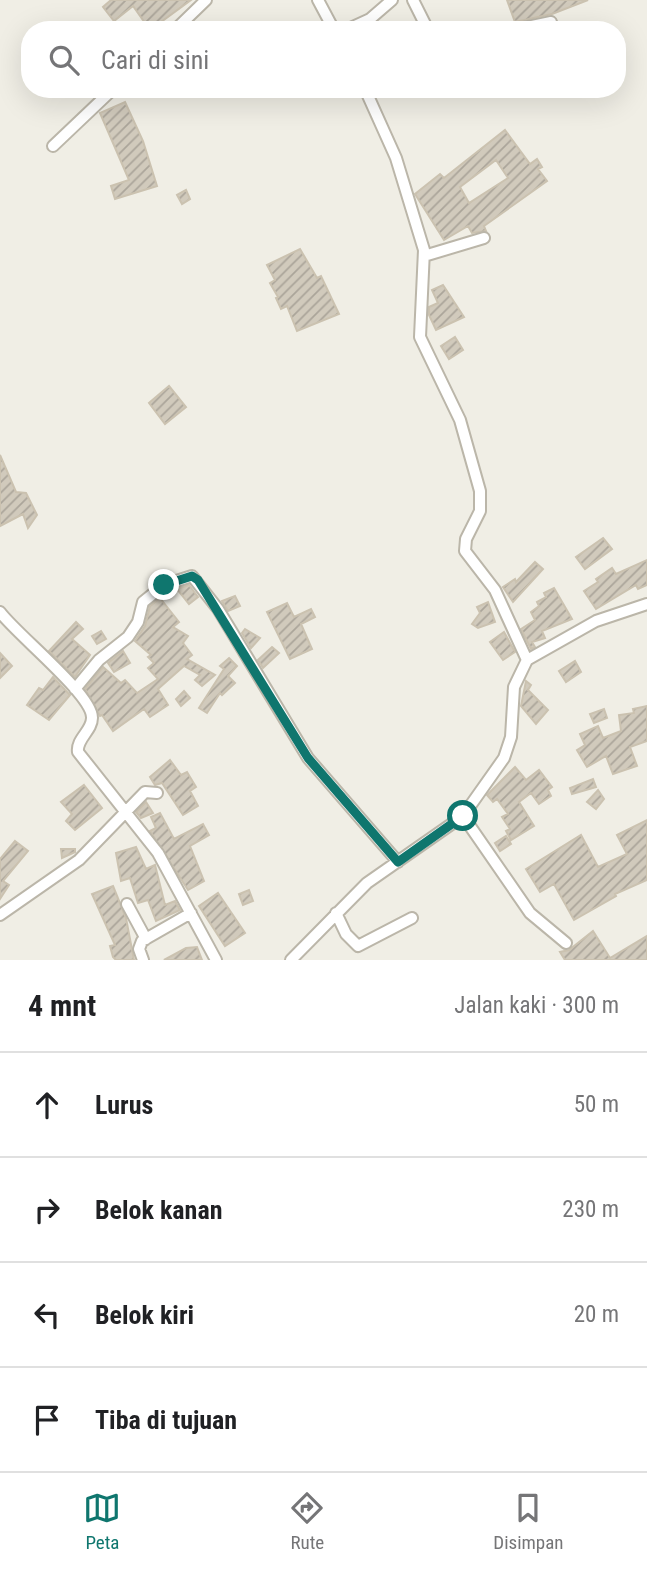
<!DOCTYPE html>
<html lang="id">
<head>
<meta charset="utf-8">
<style>
	:root { --surface:#fff; --page:#f2f2f2; --text:#202124; --muted:#757577; --line:#e0e0e0; --accent:#0f766e }
	body { margin:0; font-family:"Roboto Condensed",sans-serif; background:var(--page); color:var(--text) }
	.stop { position:absolute; width:21px; height:21px; margin:-16px; border:5px solid #0f766e; border-radius:50%; background:#fff }
	.stop.end { background:#0f766e; border-color:#fff; box-shadow:0 2px 7px #0008 }
	.list { margin:0; padding:0; list-style:none }
	h2 { display:flex; justify-content:space-between; align-items:center; height:91px; margin:0; padding:0 28px; font-size:30px }
	h2 small { font-size:23px; font-weight:400; color:var(--muted) }
	.list li { display:grid; grid-template-columns:46px 1fr auto; gap:21px; align-items:center; box-sizing:border-box; height:105px; padding:0 28px; border-top:2px solid var(--line) }
	.list b { display:block; font-size:26px; white-space:nowrap }
	.list em { font-size:23px; font-style:normal; color:var(--muted) }
	.icon { flex:none; width:38px; height:38px; fill:none; stroke:currentColor; stroke-width:2; stroke-linecap:round; stroke-linejoin:round }
	.map { position:relative; flex:none; width:647px; height:960px; overflow:hidden }
	.search { position:absolute; background:var(--surface); box-shadow:0 7px 28px #0002; left:21px; right:21px; top:21px; height:77px; display:flex; align-items:center; gap:18px; box-sizing:border-box; padding:0 24px; border-radius:28px; color:var(--muted); font-size:26px }
	.sheet { height:511px; background:var(--surface) }
	nav { display:flex; justify-content:space-around; align-items:center; box-sizing:border-box; height:98px; border-top:2px solid var(--line); background:var(--surface); font-size:19px; color:var(--muted) }
	nav a { display:grid; justify-items:center; gap:4px }
	nav .on { color:var(--accent) }
	.map>svg:first-child { display:block }
	.building { fill:url(#building-hatch); stroke:#cbc2b0; stroke-width:2; fill-rule:evenodd }
	.lines { fill:none; stroke-linecap:round; stroke-linejoin:round }
	.street-casing { stroke:#bbb6a9; stroke-width:14 }
	.street { stroke:#fff; stroke-width:10 }
	.route { stroke:#0f766e; stroke-width:9 }
</style>
</head>
<body>
<div class="map">
<svg width="647" height="960" viewBox="0 0 647 960">
	<defs>
		<pattern id="building-hatch" width="6" height="6" patternUnits="userSpaceOnUse" patternTransform="scale(1.75)"><rect width="6" height="6" fill="#d1cabc"/><path d="M-1 1l2-2M0 6l6-6M5 7l2-2" fill="none" stroke="#aba59a"/></pattern>
	</defs>
	<rect width="100%" height="100%" fill="#f0eee5"/>
	<path class="building" d="M111 0H191L150 30 133 6 114 21 103 7Z
		M507 0H588L552 14 515 22Z
		M125 102 143 141 157 186 115 199 111 186 129 180 100 113Z
		M505 130 530 164 537 159 542 167 538 169 547 181 484 226 486 231 472 233 468 226 444 240 415 194 440 174 444 178ZM496 160 508 178 469 203 460 187Z
		M186 190 190 199 182 204 177 195Z
		M300 249 317 278 321 276 339 314 297 331 287 306 281 309 276 298 278 297 270 283 275 280 267 265Z
		M443 285 464 317 436 330 429 315V307L438 303 432 290Z
		M455 337 463 350 449 359 441 346Z
		M169 386 186 407 165 424 149 403Z
		M0 455 16 492 26 493 37 515 28 528 23 514 0 526Z
		M603 538 612 549 585 569 576 557Z
		M647 560V585L638 589 636 585 596 609 584 591 598 582 596 579 612 568 616 574Z
		M535 562 543 569 513 602 503 587 515 579 516 582Z
		M189 585 198 597 189 604 177 589Z
		M554 588 572 619 542 631 545 638 532 642 535 647 531 649 521 629 535 620 531 612 539 606 537 602 546 597 544 593Z
		M235 596 240 606 228 611 222 601Z
		M160 598 179 622 173 627 188 636 183 643 192 655 187 659 215 675 202 686 195 680 200 675 184 666 158 689 168 705 150 717 144 709 113 731 102 715 100 716 85 689 103 667 121 683 125 680 137 693 158 679 148 668 154 663 148 657 151 655 135 641 145 626 150 606Z
		M488 602 495 622 478 628 472 624 480 613 477 607Z
		M287 603 294 617 311 609 315 617 301 624 312 649 290 659 267 612Z
		M76 622 83 629 72 639 90 655 75 677 49 651Z
		M245 629 260 638 251 648 242 633Z
		M101 631 106 639 97 644 92 636Z
		M504 632 515 652 503 660 490 642Z
		M272 647 279 653 263 668 258 660Z
		M123 651 130 663 114 672 108 663Z
		M0 653 12 666 0 678Z
		M229 658 237 666 228 676 235 683 222 695 220 693 207 713 199 708 224 669 220 666Z
		M575 661 581 672 566 682 559 671Z
		M53 677 70 695 49 720 27 705 39 688 43 690Z
		M526 681 531 685 528 690 548 710 536 724 521 706Z
		M184 691 190 698 181 706 176 699Z
		M647 706V741L630 747 637 766 613 774 606 756 587 767 577 750 585 745 580 734 598 726 603 738 621 731 619 715 634 713 633 709Z
		M604 709 607 718 594 723 590 714Z
		M170 760 181 775 187 772 196 787 190 791 198 806 183 815 162 783 155 785 150 777Z
		M515 767 526 780 539 770 552 787 548 790 551 796 539 804 531 793 519 802 534 826 511 840 506 831 510 829 502 817 508 814 497 799 493 802 487 795Z
		M593 779 596 787 572 794 570 788Z
		M84 785 102 808 75 830 66 821 72 814 61 802Z
		M598 790 604 799 596 809 587 802Z
		M146 802 153 813 141 818 136 812Z
		M160 813 174 839 203 824 209 835 190 846 204 881 188 890 150 831 156 828 151 817Z
		M647 820V880L615 894 616 896 574 920 554 884 540 892 526 869 581 835 598 867 627 854 617 835Z
		M506 836 511 844 500 851 495 843Z
		M15 841 28 851 3 881 9 885 0 899V859Z
		M136 847 146 869 155 865 165 905 175 901 180 910 156 921 148 900 138 903 130 878 121 881 116 853Z
		M61 849H75V852L62 858Z
		M113 886 126 918 134 960H116L113 957 110 946 115 945 92 894Z
		M249 890 253 901 243 905 239 894Z
		M218 893 245 933 225 946 199 906Z
		M593 931 610 958 647 936V960H565L560 952 569 950Z
		M197 947 202 960H164L186 948Z"/>
	<g class="lines">
		<defs>
			<path id="street" d="M318 0 334 30
				M413 0 428 30
				M175 30 206 0
				M346 30 370 19 392 0
				M513 30 551 22
				M365 89 396 158 424 250 420 337 460 420 480 491V511L466 539 465 551 495 590 527 660
				M53 146 113 89
				M424 256 484 238
				M0 612C16 634 93 695 92 718 92 731 76 739 78 752L158 853 216 960
				M75 689 99 660 128 637 138 622 143 602 164 585 192 576 218 609 308 758 398 862
				M463 816 530 913 566 943
				M127 904 146 939
				M336 913 346 934 358 946 412 918
				M0 915 79 860 145 792 157 793
				M143 960 139 949 142 941 191 913
				M291 960 367 883 463 816 504 758 511 737 514 687 527 660 596 621 647 604"/>
		</defs>
		<use href="#street" class="street-casing"/>
		<use href="#street" class="street"/>
	</g>
	<g class="lines">
		<path class="route" d="M164 585 192 576 198 580 308 758 398 862 463 816"/>
	</g>
</svg>
<div class="stop" style="left:463px;top:816px"></div>
<div class="stop end" style="left:164px;top:585px"></div>
<div class="search"><svg class="icon" aria-label="search" viewBox="0 0 24 24"><circle cx="10" cy="10" r="6"/><path d="M15 15l6 6"/></svg>Cari di sini</div>
</div>
<section class="sheet">
<h2>4 mnt<small>Jalan kaki · 300 m</small></h2>
<ul class="list">
<li><svg class="icon" aria-label="ahead" viewBox="0 0 24 24"><path d="M12 20V5M6 11l6-6 6 6"/></svg><div><b>Lurus</b></div><em>50 m</em></li>
<li><svg class="icon" aria-label="right" viewBox="0 0 24 24"><path d="M7 20v-9h11M14 6l5 5-5 5"/></svg><div><b>Belok kanan</b></div><em>230 m</em></li>
<li><svg class="icon" aria-label="left" viewBox="0 0 24 24"><path d="M17 20v-9H6M10 6l-5 5 5 5"/></svg><div><b>Belok kiri</b></div><em>20 m</em></li>
<li><svg class="icon" aria-label="arrive" viewBox="0 0 24 24"><path d="M6 21V4h12l-3 4 3 4H6"/></svg><div><b>Tiba di tujuan</b></div></li>
</ul>
</section>
<nav>
<a class="on"><svg class="icon" aria-label="map" viewBox="0 0 24 24"><path d="M3 6l6-2 6 2 6-2v14l-6 2-6-2-6 2zM9 4v14M15 6v14"/></svg>Peta</a>
<a><svg class="icon" aria-label="directions" viewBox="0 0 24 24"><path d="M12 3l9 9-9 9-9-9zM9 14v-3h6M13 9l2 2-2 2"/></svg>Rute</a>
<a><svg class="icon" aria-label="saved" viewBox="0 0 24 24"><path d="M7 4h10v16l-5-4-5 4z"/></svg>Disimpan</a>
</nav>
</body>
</html>
